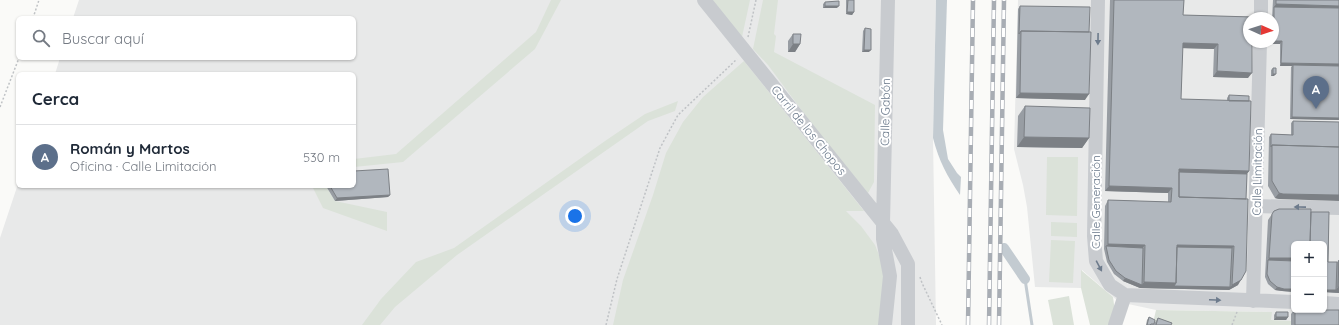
<!DOCTYPE html>
<html lang="es">
<head>
<meta charset="utf-8">
<style>
	:root { --surface:#fff; --page:#f2f2f3; --text:#1f2937; --muted:#747a83; --line:#e0e1e3; --accent:#ea580c }
	body { margin:0; font-family:Quicksand,sans-serif; background:var(--page); color:var(--text) }
	.controls { position:absolute; right:12px; bottom:12px; display:grid; overflow:hidden; border-radius:6px; box-shadow:0 1px 3px #0004 }
	.controls button { width:36px; height:36px; display:grid; place-items:center; padding:0; border:0; border-bottom:1px solid var(--line); background:var(--surface); color:var(--text); font:20px sans-serif }
	.compass { position:absolute; left:1243px; top:12px; width:36px; height:36px; border-radius:50%; background:var(--surface); box-shadow:0 1px 3px #0004; rotate:93deg }
	.you { position:absolute; left:575px; top:216px; width:14px; height:14px; margin:-10px; border:3px solid #fff; border-radius:50%; background:#1a73e8; box-shadow:0 0 0 6px #1a73e833 }
	.badge { display:grid; place-items:center; width:26px; height:26px; border-radius:50%; background:var(--accent); color:#fff; font-size:13px; font-weight:700 }
	.pin { position:absolute; translate:-50% -33px; filter:drop-shadow(0 1px 2px #0008) }
	.pin::after { content:''; position:absolute; top:21px; width:14px; height:12px; background:inherit; clip-path:polygon(0 0,100% 0,50% 100%) }
	.list { margin:0; padding:0; list-style:none }
	h2 { display:flex; justify-content:space-between; align-items:center; height:52px; margin:0; padding:0 16px; font-size:17px }
	h2 small { font-size:13px; font-weight:400; color:var(--muted) }
	.list li { display:grid; grid-template-columns:26px 1fr auto; gap:12px; align-items:center; box-sizing:border-box; height:64px; padding:0 16px; border-top:1px solid var(--line) }
	.list b { display:block; font-size:15px; white-space:nowrap }
	.list p { margin:0; font-size:13px; white-space:nowrap; color:var(--muted) }
	.list em { font-size:13px; font-style:normal; color:var(--muted) }
	.icon { flex:none; width:22px; height:22px; fill:none; stroke:currentColor; stroke-width:2; stroke-linecap:round; stroke-linejoin:round }
	.map { position:relative; flex:none; width:1339px; height:325px; overflow:hidden }
	.search { position:absolute; background:var(--surface); box-shadow:0 1px 3px #0004; left:16px; top:16px; width:340px; height:44px; display:flex; align-items:center; gap:10px; box-sizing:border-box; padding:0 14px; border-radius:6px; color:var(--muted); font-size:15px }
	.panel { position:absolute; background:var(--surface); box-shadow:0 1px 3px #0004; left:16px; top:72px; width:340px; height:116px; border-radius:6px }
	.map>svg:first-child { display:block }
	.built { fill:#e8e9e9; fill-rule:evenodd }
	.green { fill:#dbe2d9 }
	.water { fill:#c3cbd1 }
	.lines { fill:none; stroke-linecap:round; stroke-linejoin:round }
	.stream { stroke:#c3cbd1; stroke-width:3 }
	.canal { stroke:#c3cbd1; stroke-width:10 }
	.path { stroke:#bfc2c5; stroke-width:1.5; stroke-dasharray:2 2; stroke-linecap:butt }
	.minor { stroke:#c8cbcf; stroke-width:14 }
	.rail-casing { stroke:#a8adb4; stroke-width:4.5 }
	.rail { stroke:#fff; stroke-width:3; stroke-dasharray:9; stroke-linecap:butt }
	.wall { fill:#989da3 }
	.shaded-wall { fill:#7c8085 }
	.building { fill:#b1b7be; stroke:#7c8085 }
	.oneway { fill:#6d7b8c }
	.labels { text-anchor:middle; dominant-baseline:central; stroke-width:4; stroke-linejoin:round; paint-order:stroke }
	.street-label { font-size:12px; fill:#687789; stroke:#fff }
</style>
</head>
<body>
<div class="map">
<svg width="1339" height="325" viewBox="0 0 1339 325">
	<rect width="100%" height="100%" fill="#fafaf8"/>
	<path class="built" d="M79 0H936L933 138 936 325H0V238L18 184V186H354V74H55L60 58H354V18H73Z
		M1018 0H1339V325L1271 320V312L1156 310 1119 302 1082 270 1081 288 1035 287 1027 207 1023 185 1014 149ZM1249 18H1273V42H1249ZM1294 244H1324V310H1294Z"/>
	<path class="green" d="M551 0H561L535 49 403 162 354 167V159L396 154 536 32Z
		M712 0H750L742 37Z
		M763 0H778L774 34 776 36 774 52 875 105 874 182 868 193 820 135 768 65 753 49Z
		M744 61 864 211H846L861 226 875 245 885 270 881 325H613L623 280 653 195 666 153 683 122 703 97Z
		M678 101 675 111 648 121 457 255 395 307 380 325H362L381 299 416 262 454 248 605 141 645 114Z
		M1047 157H1078L1077 216 1046 215Z
		M312 186H326L335 201 387 212V231L323 208Z
		M1051 222 1077 223V237L1051 236Z
		M1051 240 1075 241 1073 283 1049 282Z
		M1081 270 1113 297 1115 312 1110 325H1090L1081 288Z
		M1069 296 1074 325H1053L1048 300Z
		M1156 310 1272 312 1271 320 1291 321V325H1159L1153 323Z"/>
	<path class="water" d="M936 0H947L943 130 948 159 957 173 961 177 960 195C947 176 939 161 933 138Z"/>
	<g class="lines">
		<path class="stream" d="M1025 279 1032 325"/>
		<path class="canal" d="M1004 248 1025 279"/>
		<path class="path" d="M33 18 39 0
			M748 37 756 0
			M0 107 19 58
			M920 277 922 283 942 325
			M606 325 617 279 660 148 678 115 737 59
			M1232 325 1237 312"/>
		<path class="minor" d="M704 0 892 234 908 264V325
			M1098 0 1094 236 1096 261 1110 285 1125 295 1294 302
			M1261 18V0
			M1256 206 1339 208
			M1253 301 1260 42
			M1324 303 1339 304
			M885 325 890 276 883 239V223L888 0
			M1115 325 1125 295"/>
		<defs>
			<path id="rail" d="M968 325 973 0
				M989 325 994 0
				M999 325 1004 0"/>
		</defs>
		<use href="#rail" class="rail-casing"/>
		<use href="#rail" class="rail"/>
	</g>
	<path class="wall" d="M846 0H854V12L852 15 846 14Z
		M1110 0H1184L1183 15 1253 17 1248 78 1213 77 1214 49 1182 48 1181 99 1227 101V98L1229 95 1249 171 1247 174 1238 285 1229 290 1140 288 1123 281 1114 274 1107 262 1104 249 1105 206 1108 200 1168 202V193L1105 191Z
		M1273 0H1339V120L1290 119 1291 67 1292 66H1280V44H1272V42H1273V18H1272Z
		M825 2 837 8H823V4Z
		M1020 6 1085 100 1016 98 1018 9Z
		M865 28 869 52H862L863 31Z
		M793 34 800 44 795 52H788V41Z
		M1273 68 1274 76H1271V70Z
		M1025 106 1089 138 1082 148 1017 147 1018 116Z
		M1293 121 1339 122 1279 199 1275 198 1268 186 1269 137 1271 134 1291 135V123Z
		M326 186H354L390 195 388 197 335 201Z
		M1279 209H1311V212H1329L1328 262H1337L1339 260V293L1324 292V244H1294V292L1282 291 1275 290 1268 284 1265 277 1268 220 1274 211Z
		M1294 310H1324L1339 325H1291V314Z
		M1276 312 1288 317 1286 320H1274V315Z
		M1149 317 1154 324 1158 318 1171 325H1146L1147 320Z"/>
	<path class="shaded-wall" d="M1276 4 1339 6V11L1274 7Z
		M825 6H839L837 8H823Z
		M847 12H854L852 15 846 14Z
		M1274 41H1282L1280 44H1272Z
		M1183 43 1218 44 1214 49 1179 48Z
		M793 44H800L795 52H788Z
		M864 50H871L869 52H862Z
		M1281 63 1339 64V67L1293 65 1292 66H1280Z
		M1217 71 1252 73 1248 78 1213 77Z
		M1273 74H1276L1274 76H1271Z
		M1020 93 1089 94 1085 100 1016 98Z
		M1292 117 1339 118V120L1290 119Z
		M1024 137 1089 138 1082 148 1017 147Z
		M1179 169 1249 171 1245 177 1177 175Z
		M1109 186 1172 188 1168 193 1105 191Z
		M1279 193 1339 195V201L1279 199 1275 198Z
		M390 195 388 197 335 201 337 198Z
		M1108 244 1145 245 1141 250 1106 246Z
		M1177 245 1234 246 1230 251 1176 250Z
		M1269 258H1294V264L1268 260Z
		M1125 278 1142 285 1144 282 1176 283 1230 287 1232 285 1241 280 1238 285 1229 290 1140 288 1123 281Z
		M1277 287 1294 289V292L1282 291 1275 290Z
		M1338 287H1339V293L1324 292V290H1336Z
		M1276 317H1288L1286 320H1274Z"/>
	<path class="building" d="M848 0H854V12H847Z
		M1114 0H1184L1183 15 1253 17V18H1249V42H1252V73L1217 71 1218 44 1183 43 1181 99 1251 101 1249 171 1179 169V197L1248 199 1246 271 1241 280 1232 285 1234 246 1177 245 1176 283 1144 282 1145 245 1108 244V200L1171 202 1172 188 1109 186Z
		M1276 0H1339V6L1276 4Z
		M839 1V6H825V2Z
		M1020 6 1090 7 1089 32 1021 31 1019 34Z
		M1274 7 1339 8V64L1281 63 1282 41H1274Z
		M865 28 871 29V50H864Z
		M1021 31 1091 32 1089 94 1020 93Z
		M793 34H801L800 44H793Z
		M1293 65 1339 66V118L1292 117Z
		M1273 68H1276V74H1273Z
		M1229 95 1249 96V101H1229Z
		M1025 106 1090 108 1089 138 1024 137Z
		M1293 121 1339 122V147L1272 145 1271 147V134L1293 135Z
		M1272 145 1339 147V195L1283 194 1279 193 1272 181Z
		M388 169 390 195 337 198 330 186H354V171Z
		M1179 172 1247 174 1246 199 1179 197Z
		M1279 209H1311L1310 244H1294V258H1269L1272 214 1274 211Z
		M1311 212H1329L1328 262H1337L1336 290H1324V244H1310Z
		M1106 246 1143 248 1142 285 1125 278 1116 271 1109 260Z
		M1177 247 1232 248 1230 287 1174 286 1176 283Z
		M1268 260 1294 261V289H1284L1277 287 1270 281 1267 274Z
		M1339 260V287H1338Z
		M1295 310H1339V325H1295Z
		M1276 312H1288V317H1276Z
		M1149 317 1155 320 1154 324H1151L1150 325H1147Z
		M1158 318 1172 323 1171 325H1156Z"/>
	<defs><path id="oneway-solid" d="M-6-.8H1V-3.2L6.5 0L1 3.2V.8H-6Z"/></defs>
	<g class="oneway">
		<use href="#oneway-solid" transform="translate(1098 39) rotate(91)"/>
		<use href="#oneway-solid" transform="translate(1300 207) rotate(-179)"/>
		<use href="#oneway-solid" transform="translate(1099 266) rotate(62)"/>
		<use href="#oneway-solid" transform="translate(1215 300) rotate(3)"/>
	</g>
	<g class="labels">
		<g class="street-label">
			<text transform="translate(885 112) rotate(-89)">Calle Gabón</text>
			<text transform="translate(809 130) rotate(51)">Carril de los Chopos</text>
			<text transform="translate(1257 172) rotate(-89)">Calle Limitación</text>
			<text transform="translate(1095 202) rotate(-90)">Calle Generación</text>
		</g>
	</g>
</svg>
<div class="controls">
<button>+</button>
<button>−</button>
</div>
<svg class="compass" viewBox="-18 -18 36 36"><path d="M0-13l5 13h-10z" fill="#e53935"/><path d="M0 13l5-13h-10z" fill="#747a83"/></svg>
<div class="you"></div>
<div class="pin badge" style="left:1316px;top:109px;background:#5c6f8a">A</div>
<div class="search"><svg class="icon" aria-label="search" viewBox="0 0 24 24"><circle cx="10" cy="10" r="6"/><path d="M15 15l6 6"/></svg>Buscar aquí</div>
<section class="panel">
<h2>Cerca<small></small></h2>
<ul class="list">
<li><span class="badge" style="background:#5c6f8a">A</span><div><b>Román y Martos</b><p>Oficina · Calle Limitación</p></div><em>530 m</em></li>
</ul>
</section>
</div>
</body>
</html>
